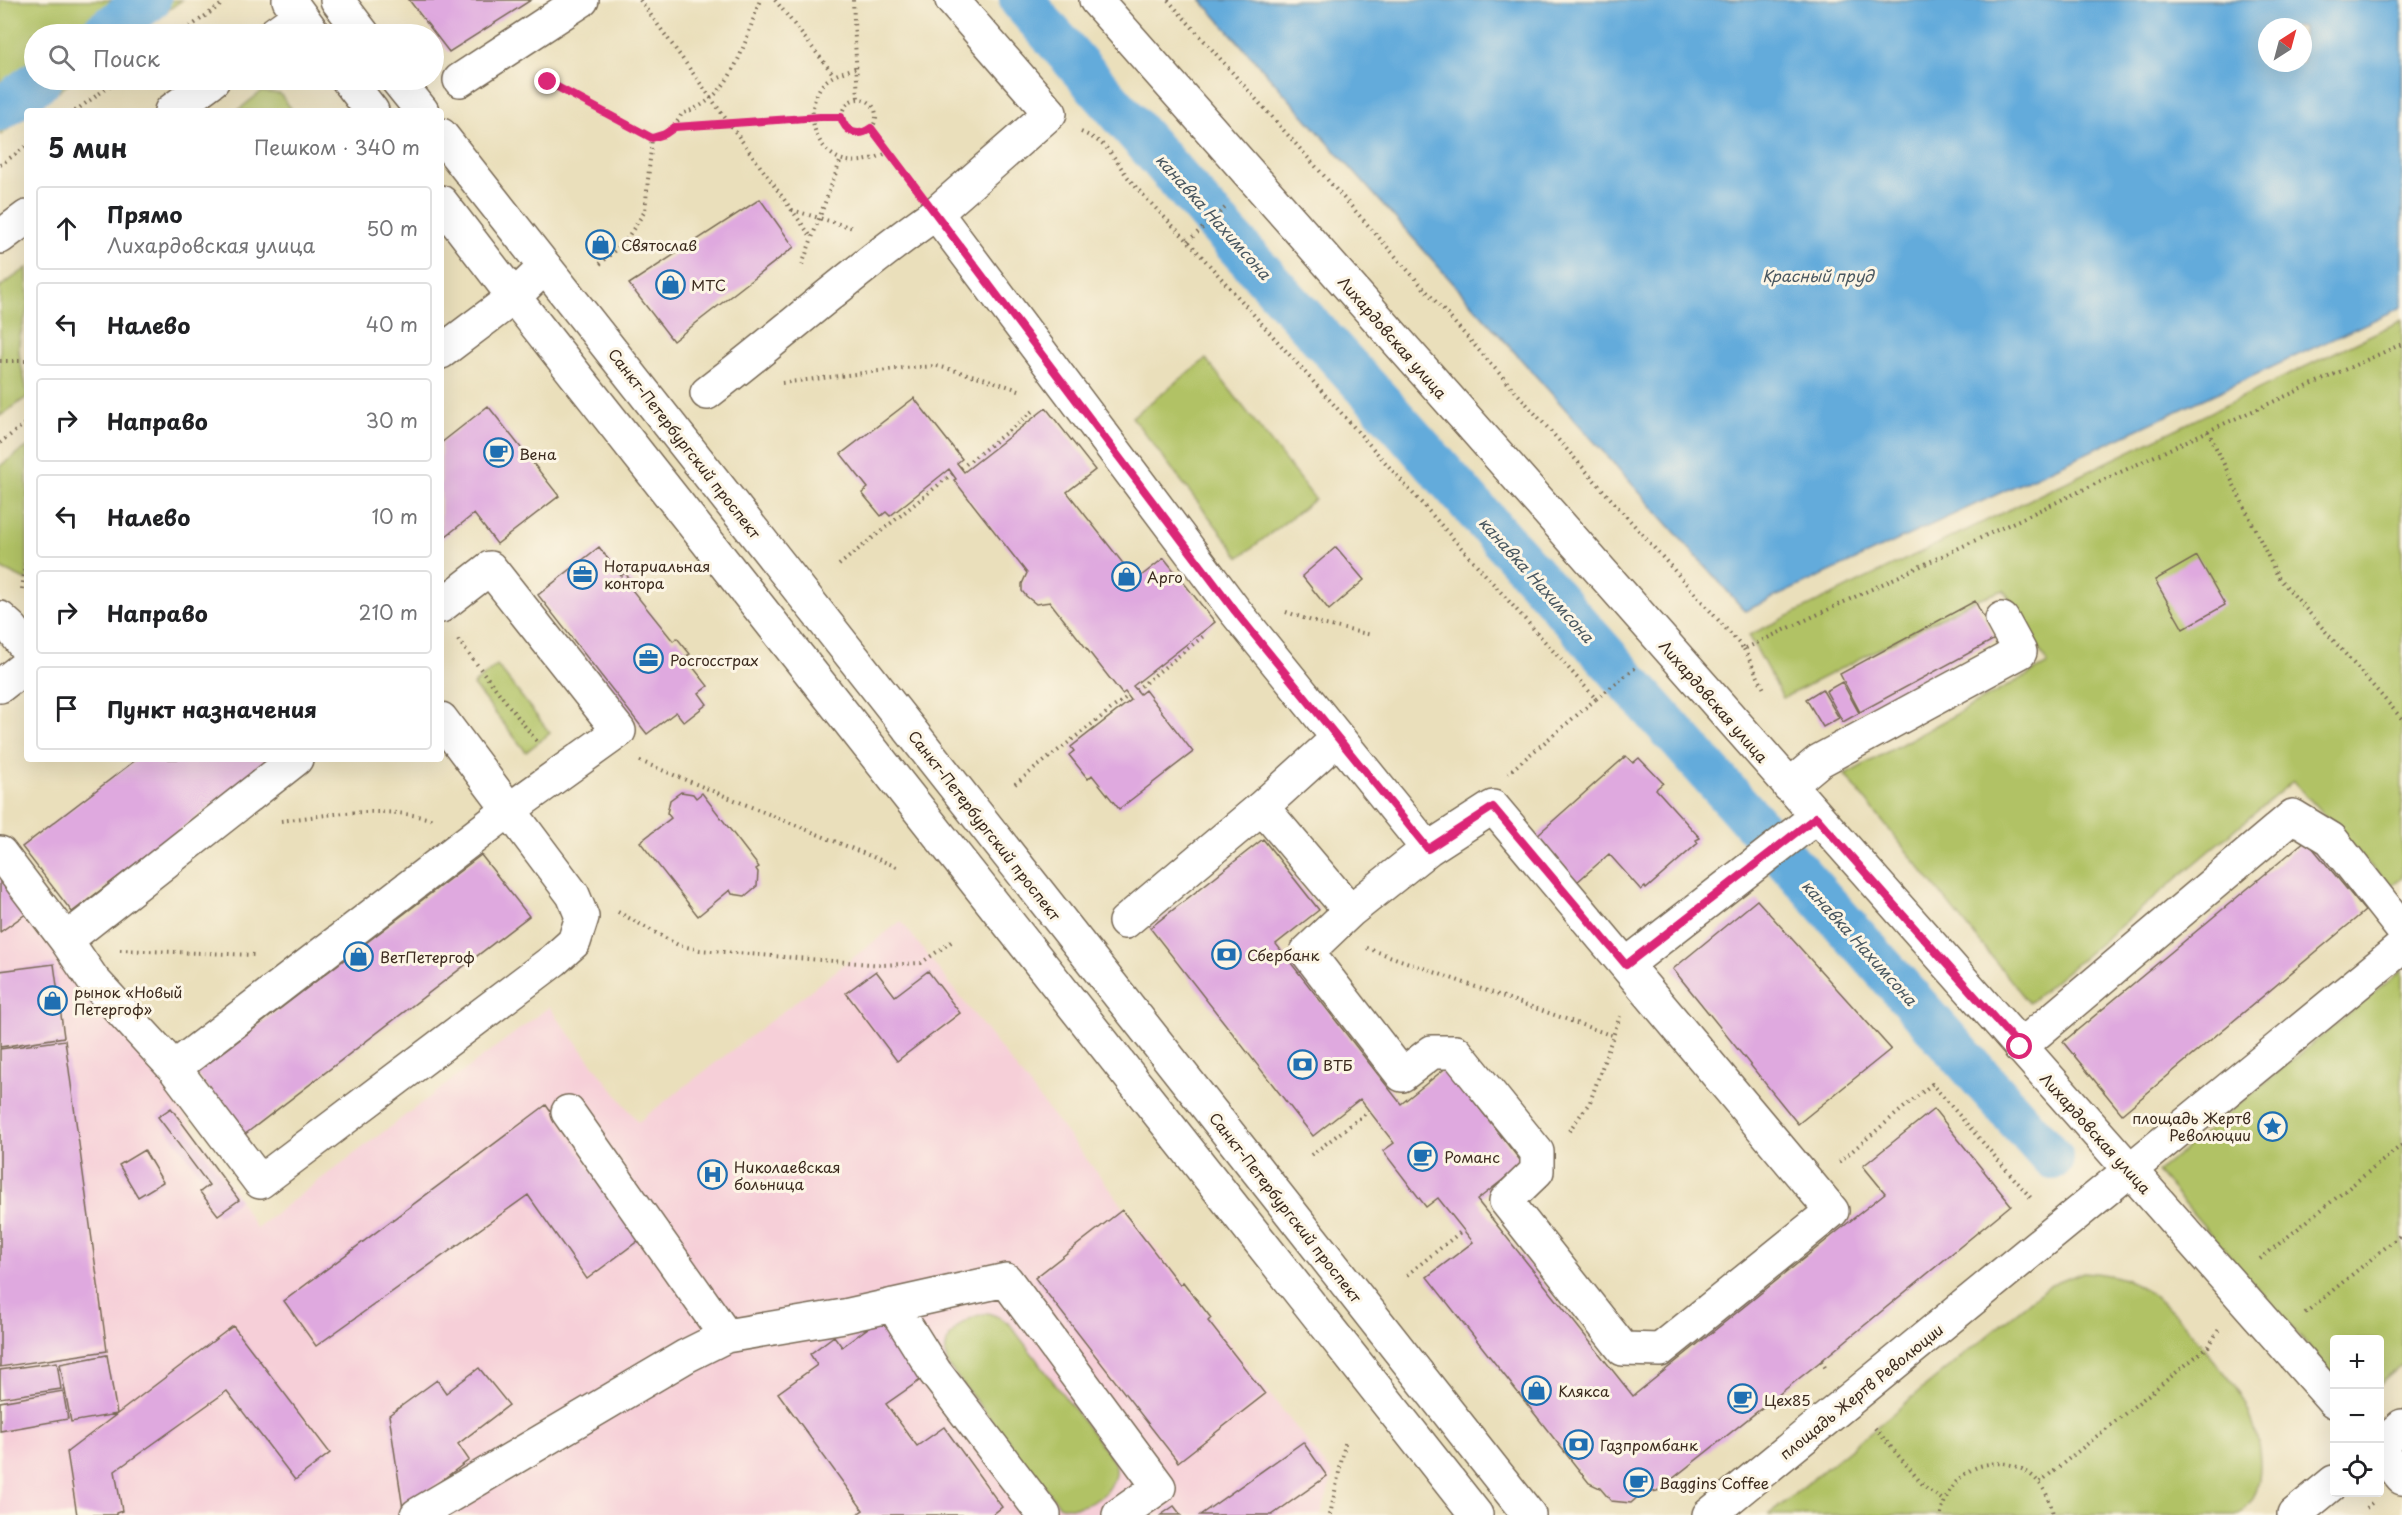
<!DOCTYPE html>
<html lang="ru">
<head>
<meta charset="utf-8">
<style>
	:root { --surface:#fff; --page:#f6f6f6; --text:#202124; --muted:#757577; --line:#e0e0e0 }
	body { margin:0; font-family:"Playpen Sans",sans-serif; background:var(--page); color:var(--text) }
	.controls { position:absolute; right:18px; bottom:18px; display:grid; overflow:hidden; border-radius:6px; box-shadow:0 6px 24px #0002 }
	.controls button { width:54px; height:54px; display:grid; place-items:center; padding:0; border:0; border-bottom:2px solid var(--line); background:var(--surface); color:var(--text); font:30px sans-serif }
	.compass { position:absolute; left:2258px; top:18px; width:54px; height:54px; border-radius:50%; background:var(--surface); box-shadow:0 6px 24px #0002; rotate:36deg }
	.stop { position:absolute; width:18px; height:18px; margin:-14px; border:4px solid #db2777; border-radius:50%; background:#fff }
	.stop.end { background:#db2777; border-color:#fff; box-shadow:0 2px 6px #0008 }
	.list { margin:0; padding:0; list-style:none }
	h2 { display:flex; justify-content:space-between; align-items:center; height:78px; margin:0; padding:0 24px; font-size:26px }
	h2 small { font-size:20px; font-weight:400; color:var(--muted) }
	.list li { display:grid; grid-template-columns:39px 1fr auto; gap:18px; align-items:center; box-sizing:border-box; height:84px; margin:0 12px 12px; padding:0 12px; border:2px solid var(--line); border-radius:6px }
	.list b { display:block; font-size:22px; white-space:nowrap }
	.list p { margin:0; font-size:20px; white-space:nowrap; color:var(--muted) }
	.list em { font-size:20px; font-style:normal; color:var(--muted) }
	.icon { flex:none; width:33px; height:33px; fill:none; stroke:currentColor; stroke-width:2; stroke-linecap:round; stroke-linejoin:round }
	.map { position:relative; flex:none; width:2402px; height:1515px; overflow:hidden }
	.search { position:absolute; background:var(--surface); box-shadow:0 6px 24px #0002; left:24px; top:24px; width:420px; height:66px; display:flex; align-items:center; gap:15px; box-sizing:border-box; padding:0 21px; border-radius:33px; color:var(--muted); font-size:22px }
	.panel { position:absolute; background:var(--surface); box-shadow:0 6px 24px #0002; left:24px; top:108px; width:420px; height:654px; border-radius:6px }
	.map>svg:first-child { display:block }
	.built { fill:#f6cfd8 }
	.green { fill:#b1c265; stroke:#767642; stroke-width:1.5 }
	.water { fill:#64abdb; stroke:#506a7c; stroke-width:1.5; fill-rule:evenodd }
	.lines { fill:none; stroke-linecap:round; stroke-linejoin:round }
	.canal { stroke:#64abdb; stroke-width:44 }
	.building { fill:#dfa9df }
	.minor-casing { stroke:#786955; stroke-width:36 }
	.major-casing { stroke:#786955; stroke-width:36 }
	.path { stroke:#786955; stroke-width:4; stroke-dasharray:1.5 4.5; stroke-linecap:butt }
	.minor { stroke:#fff; stroke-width:33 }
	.major { stroke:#fff; stroke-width:33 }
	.route { stroke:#db2777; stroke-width:8 }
	.labels { text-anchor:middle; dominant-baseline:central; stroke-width:6; stroke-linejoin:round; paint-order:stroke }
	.poi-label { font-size:15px; fill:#3b2a1e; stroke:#fcf5e5; text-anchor:start }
	.street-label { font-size:15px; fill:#3b2a1e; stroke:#fcf5e5 }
	.water-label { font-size:16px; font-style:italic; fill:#495760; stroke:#fcf5e5 }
</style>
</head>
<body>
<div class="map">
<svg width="2402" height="1515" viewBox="0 0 2402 1515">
	<rect width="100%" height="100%" fill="#fcf5e5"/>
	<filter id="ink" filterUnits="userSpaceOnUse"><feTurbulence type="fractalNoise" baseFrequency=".0167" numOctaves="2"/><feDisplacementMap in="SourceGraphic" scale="12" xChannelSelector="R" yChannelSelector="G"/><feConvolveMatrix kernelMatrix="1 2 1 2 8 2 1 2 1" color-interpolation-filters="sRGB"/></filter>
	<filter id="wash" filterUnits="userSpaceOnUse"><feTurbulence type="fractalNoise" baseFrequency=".008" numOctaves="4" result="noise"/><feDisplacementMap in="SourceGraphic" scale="24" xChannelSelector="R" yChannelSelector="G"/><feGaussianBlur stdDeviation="1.35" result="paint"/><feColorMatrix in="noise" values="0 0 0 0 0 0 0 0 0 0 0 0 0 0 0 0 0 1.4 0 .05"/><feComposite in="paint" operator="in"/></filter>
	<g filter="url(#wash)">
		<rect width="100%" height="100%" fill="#eadfbb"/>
		<path class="built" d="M0 847 211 1153 256 1228 549 1007 638 1122 901 921 1333 1475 1321 1515H0Z"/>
		<path class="green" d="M0 0H182L135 34H34V80H74L32 111H27V115L0 135Z
			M261 92 280 94 293 111H237Z
			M27 268C27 281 29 297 27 310 25 322 19 333 19 346 18 364 27 380 27 397L0 416V287Z
			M2402 320V878L2390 887 2293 781 2029 1003 1845 775 2048 664 2004 590 1975 600 1783 698 1749 635Z
			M1206 359 1315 499 1240 557 1132 417Z
			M27 447V581L0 568V466Z
			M497 665 550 733 526 752 473 685Z
			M2402 970V1365L2380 1384V1340H2334V1376L2157 1172Z
			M2083 1272C2099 1273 2121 1276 2136 1284 2167 1301 2192 1333 2214 1360 2221 1369 2231 1379 2237 1389 2258 1423 2275 1486 2239 1515H1769L2047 1287Z
			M988 1313 999 1317 1009 1323 1114 1462C1123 1490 1084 1515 1059 1505L949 1367C936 1340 962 1317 988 1313Z"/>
		<path class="water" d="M1201 0H2402V307L1745 611ZM2267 27H2303V63H2267Z"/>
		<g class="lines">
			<path class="canal" d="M1021 0 1214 220 1387 410 2052 1158
				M102 34 149 0
				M0 109 40 80"/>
		</g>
		<g id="blocks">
			<path class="building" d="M409 0H531L449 52Z
				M760 199 794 247 673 341 629 284Z
				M914 398 962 459 957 463 964 472 1046 408 1095 470 1067 492 1136 580 1164 558 1215 622 1133 686 1140 694 1145 690 1193 752 1119 809 1092 775 1088 779 1069 755 1074 751 1071 747 1131 700 1125 692 1122 694 1050 602 1036 604 1026 596 1022 591V584L1027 573 954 480 956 479 949 469 890 516 886 512 881 516 862 493 868 488 841 454Z
				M488 406 559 496 497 544 474 514 441 540V443Z
				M599 547 621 576 625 573 636 587 632 590 673 641 677 638 690 654 685 657 708 686 699 693 707 704 684 722 676 712 647 734 538 595Z
				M1336 547 1364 580 1329 610 1302 576Z
				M2197 556 2225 605 2183 629 2155 580Z
				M1975 601 1995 639 1860 712 1840 674Z
				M1842 682 1859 713 1843 722 1826 691Z
				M1822 689 1839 718 1823 727 1806 699Z
				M1626 756 1633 763 1639 758 1663 783 1656 789 1700 838 1696 840 1698 843 1646 889 1645 887 1641 890 1609 854 1577 882 1536 836Z
				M137 759H272L72 912 22 847Z
				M681 792 693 794 696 798 702 793 759 867 756 869 758 872 757 886 745 896 732 894 730 890 698 916 640 842 671 818 667 813 670 800Z
				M1263 839 1319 910 1276 944 1401 1104 1447 1067 1523 1164 1477 1200 1633 1396 1885 1193 1863 1166 1934 1109 2011 1205 1821 1361 1657 1491 1641 1494 1631 1503 1611 1501 1600 1488 1589 1483 1427 1277 1473 1242 1438 1198 1426 1207 1383 1151 1394 1143 1360 1099 1313 1136 1150 928Z
				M2306 840 2365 911 2122 1114 2063 1042Z
				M481 855 529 916 244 1135 196 1073Z
				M0 877 27 913 0 932Z
				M1757 900 1891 1049 1798 1124 1673 969Z
				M54 964 64 1037 0 1047V971Z
				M876 971 895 996 928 971 960 1013 897 1061 846 993Z
				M65 1040 107 1351 0 1367V1049Z
				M546 1105 639 1240 587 1279 528 1195 316 1346 284 1301Z
				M171 1108 239 1200 218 1215 200 1192 209 1185 158 1117Z
				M144 1150 163 1182 138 1197 119 1165Z
				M1122 1210 1180 1285 1183 1282 1211 1318 1208 1321 1265 1394 1178 1462 1035 1278Z
				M883 1317 926 1376 886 1404 917 1446 944 1427 1002 1507 992 1515H856L863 1510 778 1393 817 1365 810 1354 834 1336 842 1347Z
				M233 1326 330 1453 295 1480 227 1391 115 1471 122 1511 116 1513V1515H77L67 1452Z
				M107 1355 117 1414 71 1422 60 1364Z
				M57 1362 61 1389 0 1398V1370Z
				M479 1368 509 1405 458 1444 469 1460 403 1509 389 1415 437 1380 446 1393Z
				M63 1391 68 1419 0 1431V1402Z
				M1303 1442 1327 1476 1272 1515H1200Z
				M1174 1506 1181 1515H1161Z"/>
		</g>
	</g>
	<g filter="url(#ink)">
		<use href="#blocks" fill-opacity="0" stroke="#786955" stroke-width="1.5"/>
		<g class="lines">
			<defs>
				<path id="minor" d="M952 0 1050 113 936 213 1235 611 1428 849
					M1096 0 2334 1401
					M274 34 299 16
					M460 80 582 0
					M171 111 213 80
					M0 237 27 217
					M441 352 514 297 545 267
					M707 393C784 334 856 269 936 213
					M0 618 12 629 27 649
					M0 686 27 665
					M1789 786 1819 761 2020 652 2002 619
					M1262 807 1350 911
					M1493 807 1832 1211 1660 1350 1623 1349 1506 1201 1537 1171V1152L1456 1052H1432L1402 1075 1307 952 1350 911 1428 849Z
					M0 853 66 940 93 980 174 1068 509 810 619 731 490 568 441 606
					M1125 922 1262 807 1338 738
					M66 940 296 759
					M1626 965 1816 817
					M2020 1047 2293 816 2331 839 2402 929
					M174 1068 260 1182 554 960 574 942 582 917 573 895 441 719
					M568 1112 726 1336
					M893 1305 935 1372 1044 1515
					M2380 1445 2402 1426
					M2380 1452 2402 1478
					M417 1515 686 1356 726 1336 844 1316 1006 1280 1159 1487 1119 1515
					M1709 1515 2402 947
					M2294 1515 2334 1482"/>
				<path id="major" d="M289 0 314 34
					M337 0 363 34
					M348 80 372 111
					M397 80 422 111
					M441 135 1529 1515
					M441 202 514 297 1476 1515"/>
			</defs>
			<use href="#minor" class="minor-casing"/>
			<use href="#major" class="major-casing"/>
			<path class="path" d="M640 0 812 238
				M775 0 834 75
				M853 0 858 99
				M1168 0 1744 649 2208 431 2402 344
				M180 34 222 4
				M855 68C844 72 831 75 823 84 804 107 812 147 840 159 856 165 875 159 889 152
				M537 75C574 99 615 115 652 138 668 133 675 128 682 113 733 100 744 43 760 0
				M842 116a17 17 0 1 1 34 0a17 17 0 1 1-34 0Z
				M75 111 118 80
				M676 127 841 117
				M871 128 913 184
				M1081 132C1115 146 1114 163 1136 187 1152 205 1170 223 1188 241L1596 699 1508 773
				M0 165 27 146
				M792 210 853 228
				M1188 241 1227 206
				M600 264 626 240 645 211 652 138
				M802 265 841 159
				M0 361H27
				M782 383 904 368 937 366 983 378 1022 391
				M2208 431 2278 577 2402 719
				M0 443 27 422
				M961 468 1036 409
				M839 565 952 474
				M22 589 27 554
				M1286 612 1321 624 1372 635
				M458 640 538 743
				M1744 649 1764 689
				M1136 690 1206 634
				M1596 699 1635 668
				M640 761 897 867
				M1015 784 1128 696
				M281 821C334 814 381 805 434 820
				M618 912 678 945 700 950 882 965 921 963 954 940
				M1367 948 1613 1036
				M120 950 256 955
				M1569 1131 1590 1102 1620 1016
				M1311 1155 1369 1111
				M1839 1162 1932 1084 2031 1198
				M2260 1259 2402 1145
				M1407 1275 1463 1230
				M2305 1313 2402 1234
				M1821 1361 1827 1370
				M1875 1428 1924 1486 1944 1501
				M2040 1482 2209 1346 2219 1329
				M2366 1508 2374 1501
				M1330 1515 1346 1439
				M1941 1515C1953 1446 2042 1446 2053 1515"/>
			<use href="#minor" class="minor"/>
			<use href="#major" class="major"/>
		</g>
	</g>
	<g class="lines" filter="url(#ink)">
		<path class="route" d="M548 82 652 138 665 134 675 127 820 117H841C845 132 858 138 871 128L1235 611 1428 849 1493 807 1626 965 1816 817 2020 1047"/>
	</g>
	<defs>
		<symbol id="shop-ring" viewBox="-11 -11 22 22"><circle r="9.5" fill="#fcf5e5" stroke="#1f6fb2" stroke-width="1.5"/><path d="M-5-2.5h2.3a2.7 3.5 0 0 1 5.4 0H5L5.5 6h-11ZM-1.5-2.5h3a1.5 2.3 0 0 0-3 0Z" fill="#1f6fb2"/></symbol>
		<symbol id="cafe-ring" viewBox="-11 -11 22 22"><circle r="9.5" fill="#fcf5e5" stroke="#1f6fb2" stroke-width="1.5"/><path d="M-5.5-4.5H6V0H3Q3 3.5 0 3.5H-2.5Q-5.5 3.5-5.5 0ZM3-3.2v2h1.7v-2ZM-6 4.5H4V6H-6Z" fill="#1f6fb2"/></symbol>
		<symbol id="office-ring" viewBox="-11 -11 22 22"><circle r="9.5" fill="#fcf5e5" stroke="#1f6fb2" stroke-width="1.5"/><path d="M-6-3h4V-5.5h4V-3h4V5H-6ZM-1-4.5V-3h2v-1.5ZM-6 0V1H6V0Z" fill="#1f6fb2"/></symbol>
		<symbol id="bank-ring" viewBox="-11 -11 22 22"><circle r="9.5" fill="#fcf5e5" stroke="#1f6fb2" stroke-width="1.5"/><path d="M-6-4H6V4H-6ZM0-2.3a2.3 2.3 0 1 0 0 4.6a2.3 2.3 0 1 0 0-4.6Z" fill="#1f6fb2"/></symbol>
		<symbol id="sight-ring" viewBox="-11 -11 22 22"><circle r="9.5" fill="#fcf5e5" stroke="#1f6fb2" stroke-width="1.5"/><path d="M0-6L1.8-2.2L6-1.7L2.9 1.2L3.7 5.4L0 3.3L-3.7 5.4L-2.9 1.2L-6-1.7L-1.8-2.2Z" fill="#1f6fb2"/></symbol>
		<symbol id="hospital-ring" viewBox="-11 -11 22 22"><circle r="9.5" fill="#fcf5e5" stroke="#1f6fb2" stroke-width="1.5"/><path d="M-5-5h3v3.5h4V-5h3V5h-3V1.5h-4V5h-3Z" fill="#1f6fb2"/></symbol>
	</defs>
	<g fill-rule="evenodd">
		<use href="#shop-ring" x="584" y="228" width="33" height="33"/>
		<use href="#shop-ring" x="654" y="268" width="33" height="33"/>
		<use href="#cafe-ring" x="482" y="436" width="33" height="33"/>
		<use href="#office-ring" x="566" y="558" width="33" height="33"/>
		<use href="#shop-ring" x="1110" y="560" width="33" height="33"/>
		<use href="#office-ring" x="632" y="642" width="33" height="33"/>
		<use href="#bank-ring" x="1210" y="938" width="33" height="33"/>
		<use href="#shop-ring" x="342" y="940" width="33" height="33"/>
		<use href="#shop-ring" x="36" y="984" width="33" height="33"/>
		<use href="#bank-ring" x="1286" y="1048" width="33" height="33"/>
		<use href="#sight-ring" x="2256" y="1110" width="33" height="33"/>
		<use href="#cafe-ring" x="1406" y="1140" width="33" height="33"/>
		<use href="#hospital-ring" x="696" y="1158" width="33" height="33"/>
		<use href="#shop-ring" x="1520" y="1374" width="33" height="33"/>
		<use href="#cafe-ring" x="1726" y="1382" width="33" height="33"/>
		<use href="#bank-ring" x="1562" y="1428" width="33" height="33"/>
		<use href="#cafe-ring" x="1622" y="1466" width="33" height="33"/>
	</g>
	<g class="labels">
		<g class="poi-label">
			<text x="621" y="244">Святослав</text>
			<text x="691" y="284">МТС</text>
			<text x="519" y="453">Вена</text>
			<text x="604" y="565">Нотариальная<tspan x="604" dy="17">контора</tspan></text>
			<text x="1147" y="576">Арго</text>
			<text x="670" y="659">Росгосстрах</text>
			<text x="1247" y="954">Сбербанк</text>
			<text x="380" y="956">ВетПетергоф</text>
			<text x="74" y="991">рынок «Новый<tspan x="74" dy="17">Петергоф»</tspan></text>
			<text x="1323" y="1064">ВТБ</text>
			<text x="2251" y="1117" text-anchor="end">площадь Жертв<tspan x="2251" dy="17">Революции</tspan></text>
			<text x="1444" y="1156">Романс</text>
			<text x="734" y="1166">Николаевская<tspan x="734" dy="17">больница</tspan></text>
			<text x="1558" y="1390">Клякса</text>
			<text x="1764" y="1399">Цех85</text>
			<text x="1600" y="1444">Газпромбанк</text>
			<text x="1659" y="1482">Baggins Coffee</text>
		</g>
		<g class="street-label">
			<text transform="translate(1393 337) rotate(49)">Лихардовская улица</text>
			<text transform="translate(685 443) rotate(52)">Санкт-Петербургский проспект</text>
			<text transform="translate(1714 701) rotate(49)">Лихардовская улица</text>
			<text transform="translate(985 825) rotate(52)">Санкт-Петербургский проспект</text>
			<text transform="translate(2096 1133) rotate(48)">Лихардовская улица</text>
			<text transform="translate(1286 1207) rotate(52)">Санкт-Петербургский проспект</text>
			<text transform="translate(1861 1391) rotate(-39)">площадь Жертв Революции</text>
		</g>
		<g class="water-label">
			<text transform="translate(1214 216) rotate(48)">канавка Нахимсона</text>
			<text x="1818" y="275">Красный пруд</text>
			<text transform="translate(1537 579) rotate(48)">канавка Нахимсона</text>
			<text transform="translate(1860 942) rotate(48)">канавка Нахимсона</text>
		</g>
	</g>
</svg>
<div class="controls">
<button>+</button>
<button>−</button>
<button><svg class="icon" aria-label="locate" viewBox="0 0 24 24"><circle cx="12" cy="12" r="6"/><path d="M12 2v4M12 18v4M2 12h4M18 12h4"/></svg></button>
</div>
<svg class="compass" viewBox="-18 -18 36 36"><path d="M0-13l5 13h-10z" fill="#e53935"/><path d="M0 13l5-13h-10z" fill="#757577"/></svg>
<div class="stop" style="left:2020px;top:1047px"></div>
<div class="stop end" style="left:548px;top:82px"></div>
<div class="search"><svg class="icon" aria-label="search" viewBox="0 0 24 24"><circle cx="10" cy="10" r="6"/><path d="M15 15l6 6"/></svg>Поиск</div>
<section class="panel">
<h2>5 мин<small>Пешком · 340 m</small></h2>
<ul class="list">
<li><svg class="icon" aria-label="ahead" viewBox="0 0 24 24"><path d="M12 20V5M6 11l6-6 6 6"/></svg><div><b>Прямо</b><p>Лихардовская улица</p></div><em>50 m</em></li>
<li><svg class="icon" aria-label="left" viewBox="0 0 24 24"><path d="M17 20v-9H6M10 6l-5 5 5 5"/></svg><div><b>Налево</b></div><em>40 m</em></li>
<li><svg class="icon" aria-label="right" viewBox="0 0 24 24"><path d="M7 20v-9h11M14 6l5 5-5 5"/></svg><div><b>Направо</b></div><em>30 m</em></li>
<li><svg class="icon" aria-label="left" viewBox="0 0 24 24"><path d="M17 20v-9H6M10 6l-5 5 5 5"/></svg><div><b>Налево</b></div><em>10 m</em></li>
<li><svg class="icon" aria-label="right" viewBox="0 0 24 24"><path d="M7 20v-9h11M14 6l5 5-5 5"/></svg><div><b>Направо</b></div><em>210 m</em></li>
<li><svg class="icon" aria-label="arrive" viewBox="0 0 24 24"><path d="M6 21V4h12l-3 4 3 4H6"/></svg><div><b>Пункт назначения</b></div></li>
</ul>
</section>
</div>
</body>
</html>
